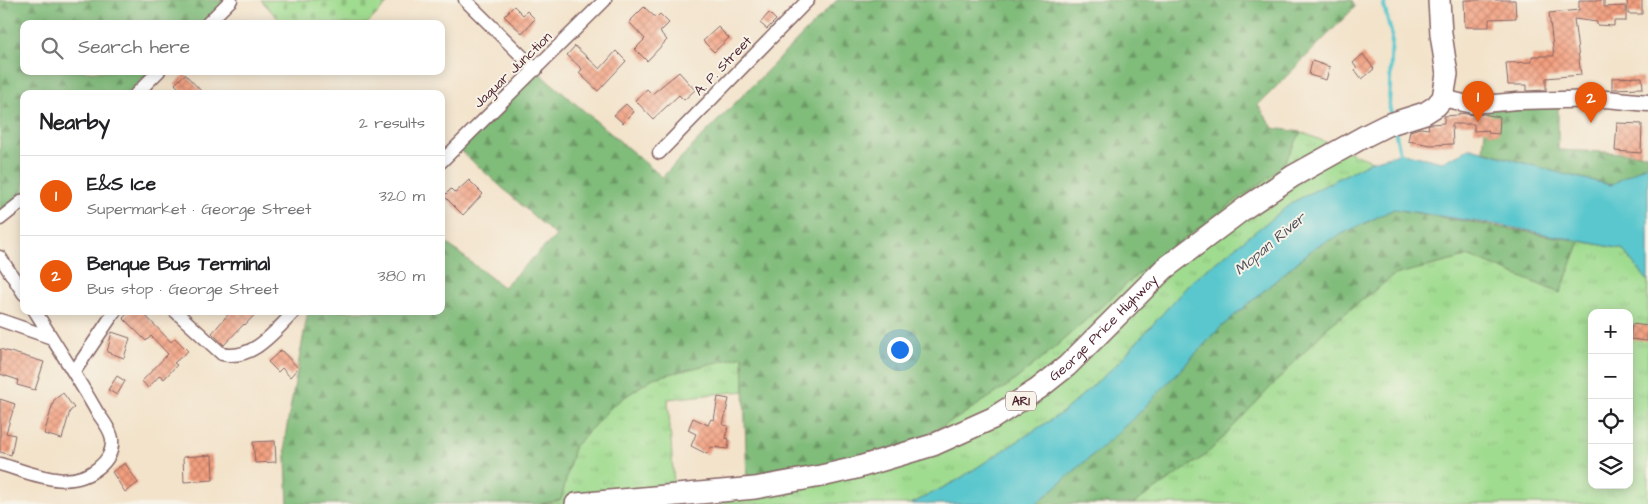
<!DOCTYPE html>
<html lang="en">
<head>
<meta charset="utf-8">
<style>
	:root { --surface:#fff; --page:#f6f6f6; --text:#202124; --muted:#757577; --line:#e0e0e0; --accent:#ea580c }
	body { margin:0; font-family:"Architects Daughter",sans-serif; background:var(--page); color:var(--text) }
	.controls { position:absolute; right:15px; bottom:15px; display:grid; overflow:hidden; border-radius:10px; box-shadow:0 2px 12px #0003 }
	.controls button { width:45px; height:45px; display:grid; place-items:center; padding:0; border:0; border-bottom:1px solid var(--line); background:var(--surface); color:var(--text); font:25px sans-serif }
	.you { position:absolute; left:899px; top:349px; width:18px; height:18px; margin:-12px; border:4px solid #fff; border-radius:50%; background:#1a73e8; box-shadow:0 0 0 8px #1a73e833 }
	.badge { display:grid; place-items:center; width:32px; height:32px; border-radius:50%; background:var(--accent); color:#fff; font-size:16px; font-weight:700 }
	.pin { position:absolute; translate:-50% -41px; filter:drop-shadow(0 1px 2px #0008) }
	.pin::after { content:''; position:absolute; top:26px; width:18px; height:15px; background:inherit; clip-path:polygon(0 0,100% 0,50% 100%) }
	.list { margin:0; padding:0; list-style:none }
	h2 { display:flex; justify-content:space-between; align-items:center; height:65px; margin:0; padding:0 20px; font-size:21px }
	h2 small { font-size:16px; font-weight:400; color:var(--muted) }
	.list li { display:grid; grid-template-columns:32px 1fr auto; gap:15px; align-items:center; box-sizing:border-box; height:80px; padding:0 20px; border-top:1px solid var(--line) }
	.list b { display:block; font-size:19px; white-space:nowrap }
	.list p { margin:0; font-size:16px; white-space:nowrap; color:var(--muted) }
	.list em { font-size:16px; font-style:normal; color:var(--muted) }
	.icon { flex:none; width:28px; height:28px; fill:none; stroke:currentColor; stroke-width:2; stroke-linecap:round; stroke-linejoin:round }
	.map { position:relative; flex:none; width:1648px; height:504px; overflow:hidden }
	.search { position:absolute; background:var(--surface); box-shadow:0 2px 12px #0003; left:20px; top:20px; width:425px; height:55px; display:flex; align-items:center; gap:12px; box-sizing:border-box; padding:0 18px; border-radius:10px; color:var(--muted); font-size:19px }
	.panel { position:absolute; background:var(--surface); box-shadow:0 2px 12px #0003; left:20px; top:90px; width:425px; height:225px; border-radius:10px }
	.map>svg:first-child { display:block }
	.grass { fill:url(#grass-tufts); stroke:#757e5e; fill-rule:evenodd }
	.forest { fill:url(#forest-firs); stroke:#656e52 }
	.cemetery { fill:url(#cemetery-stones); stroke:#757e5e }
	.water { fill:#5ac7ce; stroke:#52737c }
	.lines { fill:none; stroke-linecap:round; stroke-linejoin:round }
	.stream { stroke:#5ac7ce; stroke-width:4 }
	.building { fill:url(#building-cross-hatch) }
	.street-casing { stroke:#856463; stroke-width:15 }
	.secondary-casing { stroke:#856463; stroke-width:19 }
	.highway-casing { stroke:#856463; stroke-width:24 }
	.street { stroke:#fff; stroke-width:12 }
	.secondary { stroke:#fff; stroke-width:16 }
	.highway { stroke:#fff; stroke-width:21 }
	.labels { text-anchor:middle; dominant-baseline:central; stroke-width:4; stroke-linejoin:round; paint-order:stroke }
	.shield { fill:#f7f3e8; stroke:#7e5f64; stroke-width:1 }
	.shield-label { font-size:12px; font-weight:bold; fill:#4a1f2b }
	.street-label { font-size:14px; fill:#4a1f2b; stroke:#f7f3e8 }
	.water-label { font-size:15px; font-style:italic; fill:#4f515c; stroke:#f7f3e8 }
</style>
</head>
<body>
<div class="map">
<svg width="1648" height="504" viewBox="0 0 1648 504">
	<defs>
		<pattern id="grass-tufts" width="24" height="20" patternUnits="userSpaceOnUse" patternTransform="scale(1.25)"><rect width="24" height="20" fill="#a0dc90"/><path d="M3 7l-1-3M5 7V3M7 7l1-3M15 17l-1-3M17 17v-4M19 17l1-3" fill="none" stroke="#8bbc7c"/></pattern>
		<pattern id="forest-firs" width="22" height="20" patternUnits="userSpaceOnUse" patternTransform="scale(1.25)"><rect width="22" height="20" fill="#80bc7a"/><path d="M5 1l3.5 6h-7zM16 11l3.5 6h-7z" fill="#6b9864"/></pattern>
		<pattern id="cemetery-stones" width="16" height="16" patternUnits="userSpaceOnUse" patternTransform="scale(1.25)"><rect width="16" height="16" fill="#a0dc90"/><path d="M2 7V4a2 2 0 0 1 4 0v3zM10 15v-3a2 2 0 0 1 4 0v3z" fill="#8bbc7c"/></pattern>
		<pattern id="building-cross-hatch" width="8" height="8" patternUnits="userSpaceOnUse" patternTransform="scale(1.25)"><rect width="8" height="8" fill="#f39f7f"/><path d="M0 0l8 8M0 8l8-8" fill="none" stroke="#c78168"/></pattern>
	</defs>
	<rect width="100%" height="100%" fill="#f7f3e8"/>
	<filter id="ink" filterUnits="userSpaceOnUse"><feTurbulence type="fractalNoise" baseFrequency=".02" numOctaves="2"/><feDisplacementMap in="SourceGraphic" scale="10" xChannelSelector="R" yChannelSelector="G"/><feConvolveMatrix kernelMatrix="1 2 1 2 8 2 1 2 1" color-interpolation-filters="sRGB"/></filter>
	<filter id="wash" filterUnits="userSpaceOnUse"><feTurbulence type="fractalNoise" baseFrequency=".0096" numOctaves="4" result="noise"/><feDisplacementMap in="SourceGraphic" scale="20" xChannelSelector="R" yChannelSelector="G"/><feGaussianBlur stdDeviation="1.12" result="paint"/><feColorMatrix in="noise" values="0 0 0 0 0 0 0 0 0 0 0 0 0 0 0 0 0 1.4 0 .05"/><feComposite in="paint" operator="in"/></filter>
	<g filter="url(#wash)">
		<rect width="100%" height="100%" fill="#f3e3cb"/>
		<path class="grass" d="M1301 132 1372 161 1293 202 1192 281 1115 366 1063 412 956 481 911 504H541L561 500 574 447 613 405 653 378 743 356 744 391 668 399 674 485 747 483 911 443 957 418 1010 384 1047 354 1145 268 1238 199 1281 169Z
			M1580 241 1622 249 1648 281V504H1133L1206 455 1329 326 1394 275 1470 256 1560 293ZM1592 313H1629V485H1592Z"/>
		<path class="forest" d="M0 0H226L201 24H24V71H151L127 94H24V191L0 214Z
			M837 0H1352L1355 7 1258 105 1273 128 1301 132 1281 169 1238 199 1145 268 1047 354 1010 384 957 418 911 443 864 462 747 483 743 356 653 378 613 405 574 447 561 500 541 504H288L285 437 308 311H441V239L503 287 556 236 460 150 537 71 662 177Z
			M1558 105V150L1648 154V164L1611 185 1563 174 1483 151 1487 110Z
			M1394 209 1580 241 1560 293 1470 256 1394 275 1329 326 1206 455 1133 504H1036L1103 446 1139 413 1221 327 1315 247Z"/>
		<path class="cemetery" d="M261 0H391L367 24H283Z"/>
		<path class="water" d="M1471 148 1563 174 1611 185 1648 164V281L1622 249 1504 226 1394 209 1315 247 1221 327 1139 413 1103 446 1036 504H911L956 481 1063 412 1115 366 1192 281 1293 202 1372 161 1403 153 1442 162Z"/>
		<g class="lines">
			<path class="stream" d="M1385 0 1384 6 1392 36 1389 106 1392 116
				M1395 130 1401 158"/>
		</g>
		<g id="blocks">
			<path class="building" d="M1464 0H1515L1516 18 1489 19V27H1465Z
				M1579 0H1604V7L1626 6V21H1614V26L1597 25V22L1574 19 1581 75 1546 78V90L1527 91V85H1508L1506 63 1532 62V56H1554L1549 13 1579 10Z
				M1627 0H1642V14H1628Z
				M514 6 523 15 527 11 535 19 522 33 504 16Z
				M644 7 656 18 660 14 669 23 660 32 667 40 647 61 635 49 645 39 629 22Z
				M769 13 776 20 767 29 760 23Z
				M718 27 729 38 714 52 703 41Z
				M575 46 600 69 616 51 626 61 598 91 579 73 582 69 567 55Z
				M1363 54 1374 69 1362 79 1355 70 1357 68 1353 63Z
				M1312 61 1330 67 1326 80 1309 75Z
				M679 72 695 90 684 100 679 95 653 119 635 100 647 89 652 94Z
				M185 74 204 94H184L175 84Z
				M1642 77 1643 88 1612 89V78Z
				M626 104 634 112 623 123 614 115Z
				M1459 113 1473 115 1483 114 1500 117 1499 134 1488 133 1489 130 1474 131V124H1452L1453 144 1431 145 1408 141 1410 131 1420 128 1429 129 1428 125 1430 124 1444 123V116L1459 115Z
				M1617 123 1642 124 1641 153 1615 151Z
				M469 180 483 194 463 215 444 196 451 189 455 193Z
				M130 311H141L171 342 175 338 188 351 174 363 177 365 164 379 160 375 148 388 142 381 168 354 151 336 146 341 123 318Z
				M231 311H258L245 325 244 324 224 345 212 333Z
				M1632 324 1648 326 1647 341 1630 339Z
				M112 332 130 338 124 358 107 352Z
				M0 349 44 362 35 390 17 385 18 380 0 374Z
				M281 350 298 368 290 377 282 368 278 372 268 362Z
				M117 376 125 381 117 395 108 390Z
				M63 393 74 408 70 411 62 439 44 434 54 400Z
				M718 397 729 399 723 425 728 426 726 438 729 439 728 449 711 447 707 454 691 446 696 434 688 430 693 418 708 425 711 419 714 420Z
				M0 399 15 404 6 433 15 435 11 455 0 452Z
				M275 441 276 462 255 463 253 442Z
				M212 455 213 480 184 482 183 457Z
				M125 463 138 483 125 492 112 472Z"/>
		</g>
	</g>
	<g filter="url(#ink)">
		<use href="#blocks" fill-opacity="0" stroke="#856463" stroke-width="1"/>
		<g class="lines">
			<defs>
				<path id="street" d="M465 0 536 70
					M207 24 231 0
					M136 94 159 71
					M659 153 808 0
					M441 162 605 0
					M0 219 24 200
					M0 257 24 294
					M175 311 222 354C253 361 275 331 295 311
					M0 320 52 338
					M74 372 115 311
					M0 464C32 473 69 492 98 468 107 461 113 451 112 439 111 430 102 419 97 412 78 378 56 345 35 311"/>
				<path id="secondary" d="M1443 98 1472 105 1517 101 1606 99 1648 103"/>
				<g id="highway">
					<path id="s1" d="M576 504 755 488 821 476 856 468 933 445 993 418 1038 389 1067 366 1164 269 1245 208 1293 176 1367 135 1387 125 1425 113 1436 106 1443 98 1447 74 1441 34 1439 0"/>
				</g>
			</defs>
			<use href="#street" class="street-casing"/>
			<use href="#secondary" class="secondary-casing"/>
			<use href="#highway" class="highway-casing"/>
			<use href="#street" class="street"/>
			<use href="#secondary" class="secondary"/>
			<use href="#highway" class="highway"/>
		</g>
	</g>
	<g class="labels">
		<rect class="shield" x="1006" y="391.5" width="30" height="19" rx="4"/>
		<g class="shield-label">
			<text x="1021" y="401">AR1</text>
		</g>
		<g class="street-label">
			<text transform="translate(723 66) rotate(-46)">A. P. Street</text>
			<text transform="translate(513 70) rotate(-44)">Jaguar Junction</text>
			<text stroke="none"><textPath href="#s1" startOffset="572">George Price Highway</textPath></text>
		</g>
		<g class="water-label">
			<text transform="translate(1270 244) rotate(-40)">Mopan River</text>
		</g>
	</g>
</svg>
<div class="controls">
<button>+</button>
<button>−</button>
<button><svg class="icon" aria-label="locate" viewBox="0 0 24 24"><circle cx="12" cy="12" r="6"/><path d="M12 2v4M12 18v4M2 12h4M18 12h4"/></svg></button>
<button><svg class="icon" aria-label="layers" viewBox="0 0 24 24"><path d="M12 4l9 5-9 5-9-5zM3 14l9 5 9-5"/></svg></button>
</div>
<div class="you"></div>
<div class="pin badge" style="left:1478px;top:122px">1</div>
<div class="pin badge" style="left:1591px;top:123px">2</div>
<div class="search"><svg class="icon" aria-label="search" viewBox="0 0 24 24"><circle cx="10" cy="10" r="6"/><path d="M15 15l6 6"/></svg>Search here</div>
<section class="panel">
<h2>Nearby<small>2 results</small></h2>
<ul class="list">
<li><span class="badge">1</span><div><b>E&amp;S Ice</b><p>Supermarket · George Street</p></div><em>320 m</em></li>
<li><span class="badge">2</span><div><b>Benque Bus Terminal</b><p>Bus stop · George Street</p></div><em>380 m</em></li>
</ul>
</section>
</div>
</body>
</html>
